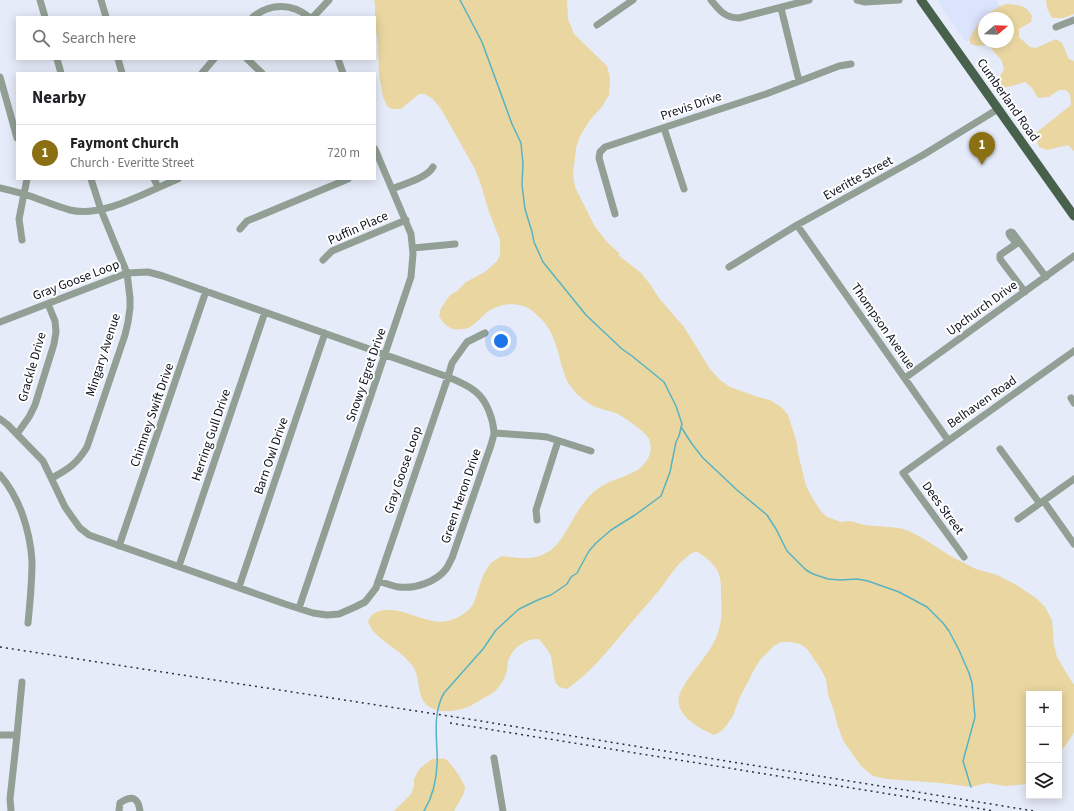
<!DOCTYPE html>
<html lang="en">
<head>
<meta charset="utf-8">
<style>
	:root { --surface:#fff; --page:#f2f2f2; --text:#202124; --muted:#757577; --line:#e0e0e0; --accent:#8b7013 }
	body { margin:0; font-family:"Source Sans 3",sans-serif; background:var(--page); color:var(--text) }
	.controls { position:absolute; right:12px; bottom:12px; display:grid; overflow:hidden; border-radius:0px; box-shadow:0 2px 10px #0003 }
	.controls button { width:36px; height:36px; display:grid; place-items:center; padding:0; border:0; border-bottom:1px solid var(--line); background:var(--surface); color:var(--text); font:20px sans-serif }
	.compass { position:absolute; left:978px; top:12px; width:36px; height:36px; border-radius:50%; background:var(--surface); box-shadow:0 2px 10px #0003; rotate:71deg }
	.you { position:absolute; left:501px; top:341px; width:14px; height:14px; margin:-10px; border:3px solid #fff; border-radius:50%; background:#1a73e8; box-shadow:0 0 0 6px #1a73e833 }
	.badge { display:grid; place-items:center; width:26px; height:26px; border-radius:50%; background:var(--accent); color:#fff; font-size:13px; font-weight:700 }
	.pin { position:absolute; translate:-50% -33px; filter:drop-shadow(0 1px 2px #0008) }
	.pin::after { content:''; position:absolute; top:21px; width:14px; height:12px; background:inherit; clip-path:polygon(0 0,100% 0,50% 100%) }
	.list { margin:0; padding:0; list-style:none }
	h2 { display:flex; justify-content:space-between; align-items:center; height:52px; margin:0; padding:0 16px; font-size:17px }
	h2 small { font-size:13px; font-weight:400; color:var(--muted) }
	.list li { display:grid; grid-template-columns:26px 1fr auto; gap:12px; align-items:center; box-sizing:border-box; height:56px; padding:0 16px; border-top:1px solid var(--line) }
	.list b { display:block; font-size:15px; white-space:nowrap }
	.list p { margin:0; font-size:13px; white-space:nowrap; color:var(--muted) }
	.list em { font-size:13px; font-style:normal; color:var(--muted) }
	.icon { flex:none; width:22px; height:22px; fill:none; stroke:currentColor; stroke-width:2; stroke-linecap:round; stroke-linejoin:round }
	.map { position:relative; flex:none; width:1074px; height:811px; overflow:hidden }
	.search { position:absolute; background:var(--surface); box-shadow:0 2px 10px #0003; left:16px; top:16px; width:360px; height:44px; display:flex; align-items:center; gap:10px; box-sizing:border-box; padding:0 14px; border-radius:0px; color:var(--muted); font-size:15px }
	.panel { position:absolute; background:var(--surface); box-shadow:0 2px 10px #0003; left:16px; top:72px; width:360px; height:108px; border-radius:0px }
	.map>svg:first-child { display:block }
	.built { fill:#dbe3fd }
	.green { fill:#e9d6a1; fill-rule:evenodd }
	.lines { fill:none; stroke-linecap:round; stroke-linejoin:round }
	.stream { stroke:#58b3c3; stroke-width:1.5 }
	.minor { stroke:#919f94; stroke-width:7 }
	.major { stroke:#48614d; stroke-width:9 }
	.rail { stroke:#2c303c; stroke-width:1.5; stroke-dasharray:2 4; stroke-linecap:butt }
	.labels { text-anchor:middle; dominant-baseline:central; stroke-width:4; stroke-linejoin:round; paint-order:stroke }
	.street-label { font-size:13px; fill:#0d111d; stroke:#fff }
</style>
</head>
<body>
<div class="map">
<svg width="1074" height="811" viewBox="0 0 1074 811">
	<rect width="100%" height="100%" fill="#e6ebf9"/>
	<path class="built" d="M937 0H996L1000 7 995 9 979 22 969 40 966 42 938 2Z"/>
	<path class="green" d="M374 0H567L568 19 574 34 607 66 610 77 609 95 601 108 590 120 580 136 576 148 573 174 575 187 595 227 607 242 620 254 618 255 640 272 650 284 659 298 684 327 710 369 720 380 730 387 758 397 770 400 781 407 788 415 797 443 798 453 806 486 813 499 820 510 827 517 841 522 850 521 865 525 899 528 909 531 924 539 952 557 976 569 997 575 1015 584 1036 598 1045 607 1052 620 1054 645 1057 657 1064 669 1074 685V732L1072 736 1059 754V694H1029V784L1005 786 987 783 971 787 941 783 887 779 873 776 861 766 844 742 838 727 834 711 828 695 826 679 820 668 807 649 800 644 791 642H781L774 646 760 660 754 670 739 699 733 716 723 730 714 735C698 728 670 713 681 691 690 672 707 658 716 638 722 624 722 611 721 596 721 590 721 583 720 578 718 566 706 557 696 551 679 560 672 573 661 588 649 602 637 616 625 630 607 652 590 673 567 689L559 687 555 682 551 656 547 649 539 639C528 638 515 646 510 656 507 661 508 666 507 671 505 678 501 685 496 690 493 693 488 696 484 698 477 702 470 707 462 709 451 712 433 713 425 703 416 693 421 674 411 664 401 651 385 644 374 632 371 629 370 625 368 622 369 619 371 616 373 614 396 599 427 629 451 620 482 609 473 593 486 570 488 568 489 565 491 563 494 560 499 558 502 556 517 558 532 561 546 553 556 548 562 538 568 528 577 513 586 495 602 486 618 476 644 475 650 453 651 449 651 443 649 439 645 431 624 417 616 413 607 410 598 409 590 404 583 400 577 395 572 388 566 382 565 375 562 367 557 349 554 331 540 318 535 313 530 308 523 306 510 302 496 305 486 313 480 318 476 324 470 327 467 329 464 329 461 329 451 331 444 325 439 316L441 308 450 295 457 291 466 282 485 272 497 261 500 255V240L488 209 481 185 475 169 441 109 432 98 424 94H419L401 109H392L387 106 383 97 379 74 378 47 375 20V4Z
		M1046 0H1074V14L1063 18H1052L1047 8Z
		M1006 4C1018 5 1025 4 1032 16L1031 22 1019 29V37L1030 47 1036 48 1056 39 1062 43 1069 59 1074 61V151L1068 145 1047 150 1039 147 1036 138 1037 132 1071 105 1070 94 1066 90H1059L1049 97 1038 98 1032 88 1025 82 1012 86 1002 88 999 85 998 79 1004 70 1002 61 988 45 977 46 971 44 969 40C978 22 986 12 1006 4ZM984 18H1008V42H984Z
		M432 759C436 759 441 758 445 759 450 761 464 781 465 788 465 794 457 805 454 811H394L411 794 414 786V779L420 768Z"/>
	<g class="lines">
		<path class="stream" d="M681 427 692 444 703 458 737 490 767 515 776 529 787 551 806 570 813 574 828 579 840 580 857 579 868 581 899 592 927 607 943 623 949 631 959 650 969 673 972 683 975 717 963 761 971 787
			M424 811C435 793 438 772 437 751 436 732 434 710 444 693L483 649 496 630 519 609 540 599 551 595 567 584 571 577 577 573 589 551 596 543 611 530 635 515 661 496 670 472 676 442 679 436 682 424 676 406 664 382 632 356 622 349 586 315 543 262 534 242 532 232 525 209 522 185 523 164 521 143 512 124 482 42 460 0"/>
		<path class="minor" d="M40 0 45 17
			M101 0 106 17
			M711 0C719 10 725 18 739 18L809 0
			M857 0 865 2 899 0
			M781 8 799 81
			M253 17C270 3 292 3 309 17
			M313 17 329 0
			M597 25 633 0
			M1056 27 1074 20
			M57 59 61 73
			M118 59 122 73
			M247 59 262 73
			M338 59 343 73
			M202 73 214 59
			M0 77 17 138
			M664 128 684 189
			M154 179 158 187
			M0 188C13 191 26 194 38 199 49 203 59 207 70 210 103 218 148 191 178 179
			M392 189C404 184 427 178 433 167
			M615 214 599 158 600 152 605 147 766 94 839 66 851 64
			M797 225 948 440
			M240 229 247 221 348 179
			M22 240 19 219 27 179
			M413 248 455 244
			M323 260 332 251 406 220
			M729 267 797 225 923 155 998 109
			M1025 292 1000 259V255L1016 244C1015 240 1009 237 1009 233L1011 232 1013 233 1046 277
			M0 322 127 273 148 272 163 276 448 377 376 588 365 602 355 607 339 614 327 615 313 613 285 604 123 547 89 535 80 528 72 517 65 507 43 461 8 425 0 419
			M905 378 1074 256
			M1071 398 1074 403
			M494 433 537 436 547 437 591 451
			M17 434 29 417 35 405 54 344 56 332 55 321 48 304
			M1000 449 1038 501 1045 503 1074 544
			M0 475C20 498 30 531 32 561 32 582 30 603 28 623
			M52 478C68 469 77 464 87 447L125 335 128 322 130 308V298L127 273 101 210 91 179
			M1018 519 1074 479
			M537 520 536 510 558 441
			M119 546 206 291
			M964 557 903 473 1074 351
			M179 566 265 312
			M378 581C385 583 392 586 399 587 415 589 436 582 446 569 449 565 450 561 452 558L491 445C492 441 494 436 494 432 493 419 487 401 476 392 468 385 458 381 448 377L452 363 467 342 485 333
			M239 587 325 333
			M299 608 411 277 413 254 411 234 375 149
			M0 735H17
			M494 758 503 811
			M11 811 10 799 17 735 22 682
			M119 811 120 803C132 795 138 797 140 811"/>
		<path class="major" d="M921 0 1074 216"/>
		<path class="rail" d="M0 647 468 719 1034 811
			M450 723 994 811"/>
	</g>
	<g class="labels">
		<g class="street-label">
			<text transform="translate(1008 100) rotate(55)">Cumberland Road</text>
			<text transform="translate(691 106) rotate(-19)">Previs Drive</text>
			<text transform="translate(858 178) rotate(-29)">Everitte Street</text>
			<text transform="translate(358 228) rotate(-24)">Puffin Place</text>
			<text transform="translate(76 280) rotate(-21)">Gray Goose Loop</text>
			<text transform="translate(982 308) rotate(-36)">Upchurch Drive</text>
			<text transform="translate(883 326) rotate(55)">Thompson Avenue</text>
			<text transform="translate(103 355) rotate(-72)">Mingary Avenue</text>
			<text transform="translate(32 367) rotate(-74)">Grackle Drive</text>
			<text transform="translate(366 375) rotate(-71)">Snowy Egret Drive</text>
			<text transform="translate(982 402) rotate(-35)">Belhaven Road</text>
			<text transform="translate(152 415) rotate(-71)">Chimney Swift Drive</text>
			<text transform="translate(211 435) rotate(-71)">Herring Gull Drive</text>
			<text transform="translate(271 456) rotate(-71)">Barn Owl Drive</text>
			<text transform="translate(403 470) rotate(-71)">Gray Goose Loop</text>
			<text transform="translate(461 496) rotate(-71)">Green Heron Drive</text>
			<text transform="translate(943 508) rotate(54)">Dees Street</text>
		</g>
	</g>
</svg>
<div class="controls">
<button>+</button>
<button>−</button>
<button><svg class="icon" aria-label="layers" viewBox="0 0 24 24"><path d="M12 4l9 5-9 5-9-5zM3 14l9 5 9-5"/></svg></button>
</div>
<svg class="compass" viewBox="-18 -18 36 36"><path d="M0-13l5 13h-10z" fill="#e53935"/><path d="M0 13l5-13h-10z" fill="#757577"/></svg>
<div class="you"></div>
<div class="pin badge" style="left:982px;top:165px">1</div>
<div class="search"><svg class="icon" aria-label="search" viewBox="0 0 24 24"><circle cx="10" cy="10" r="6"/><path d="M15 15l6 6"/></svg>Search here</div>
<section class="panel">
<h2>Nearby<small></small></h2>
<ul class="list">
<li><span class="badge">1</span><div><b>Faymont Church</b><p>Church · Everitte Street</p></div><em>720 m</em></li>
</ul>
</section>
</div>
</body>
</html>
